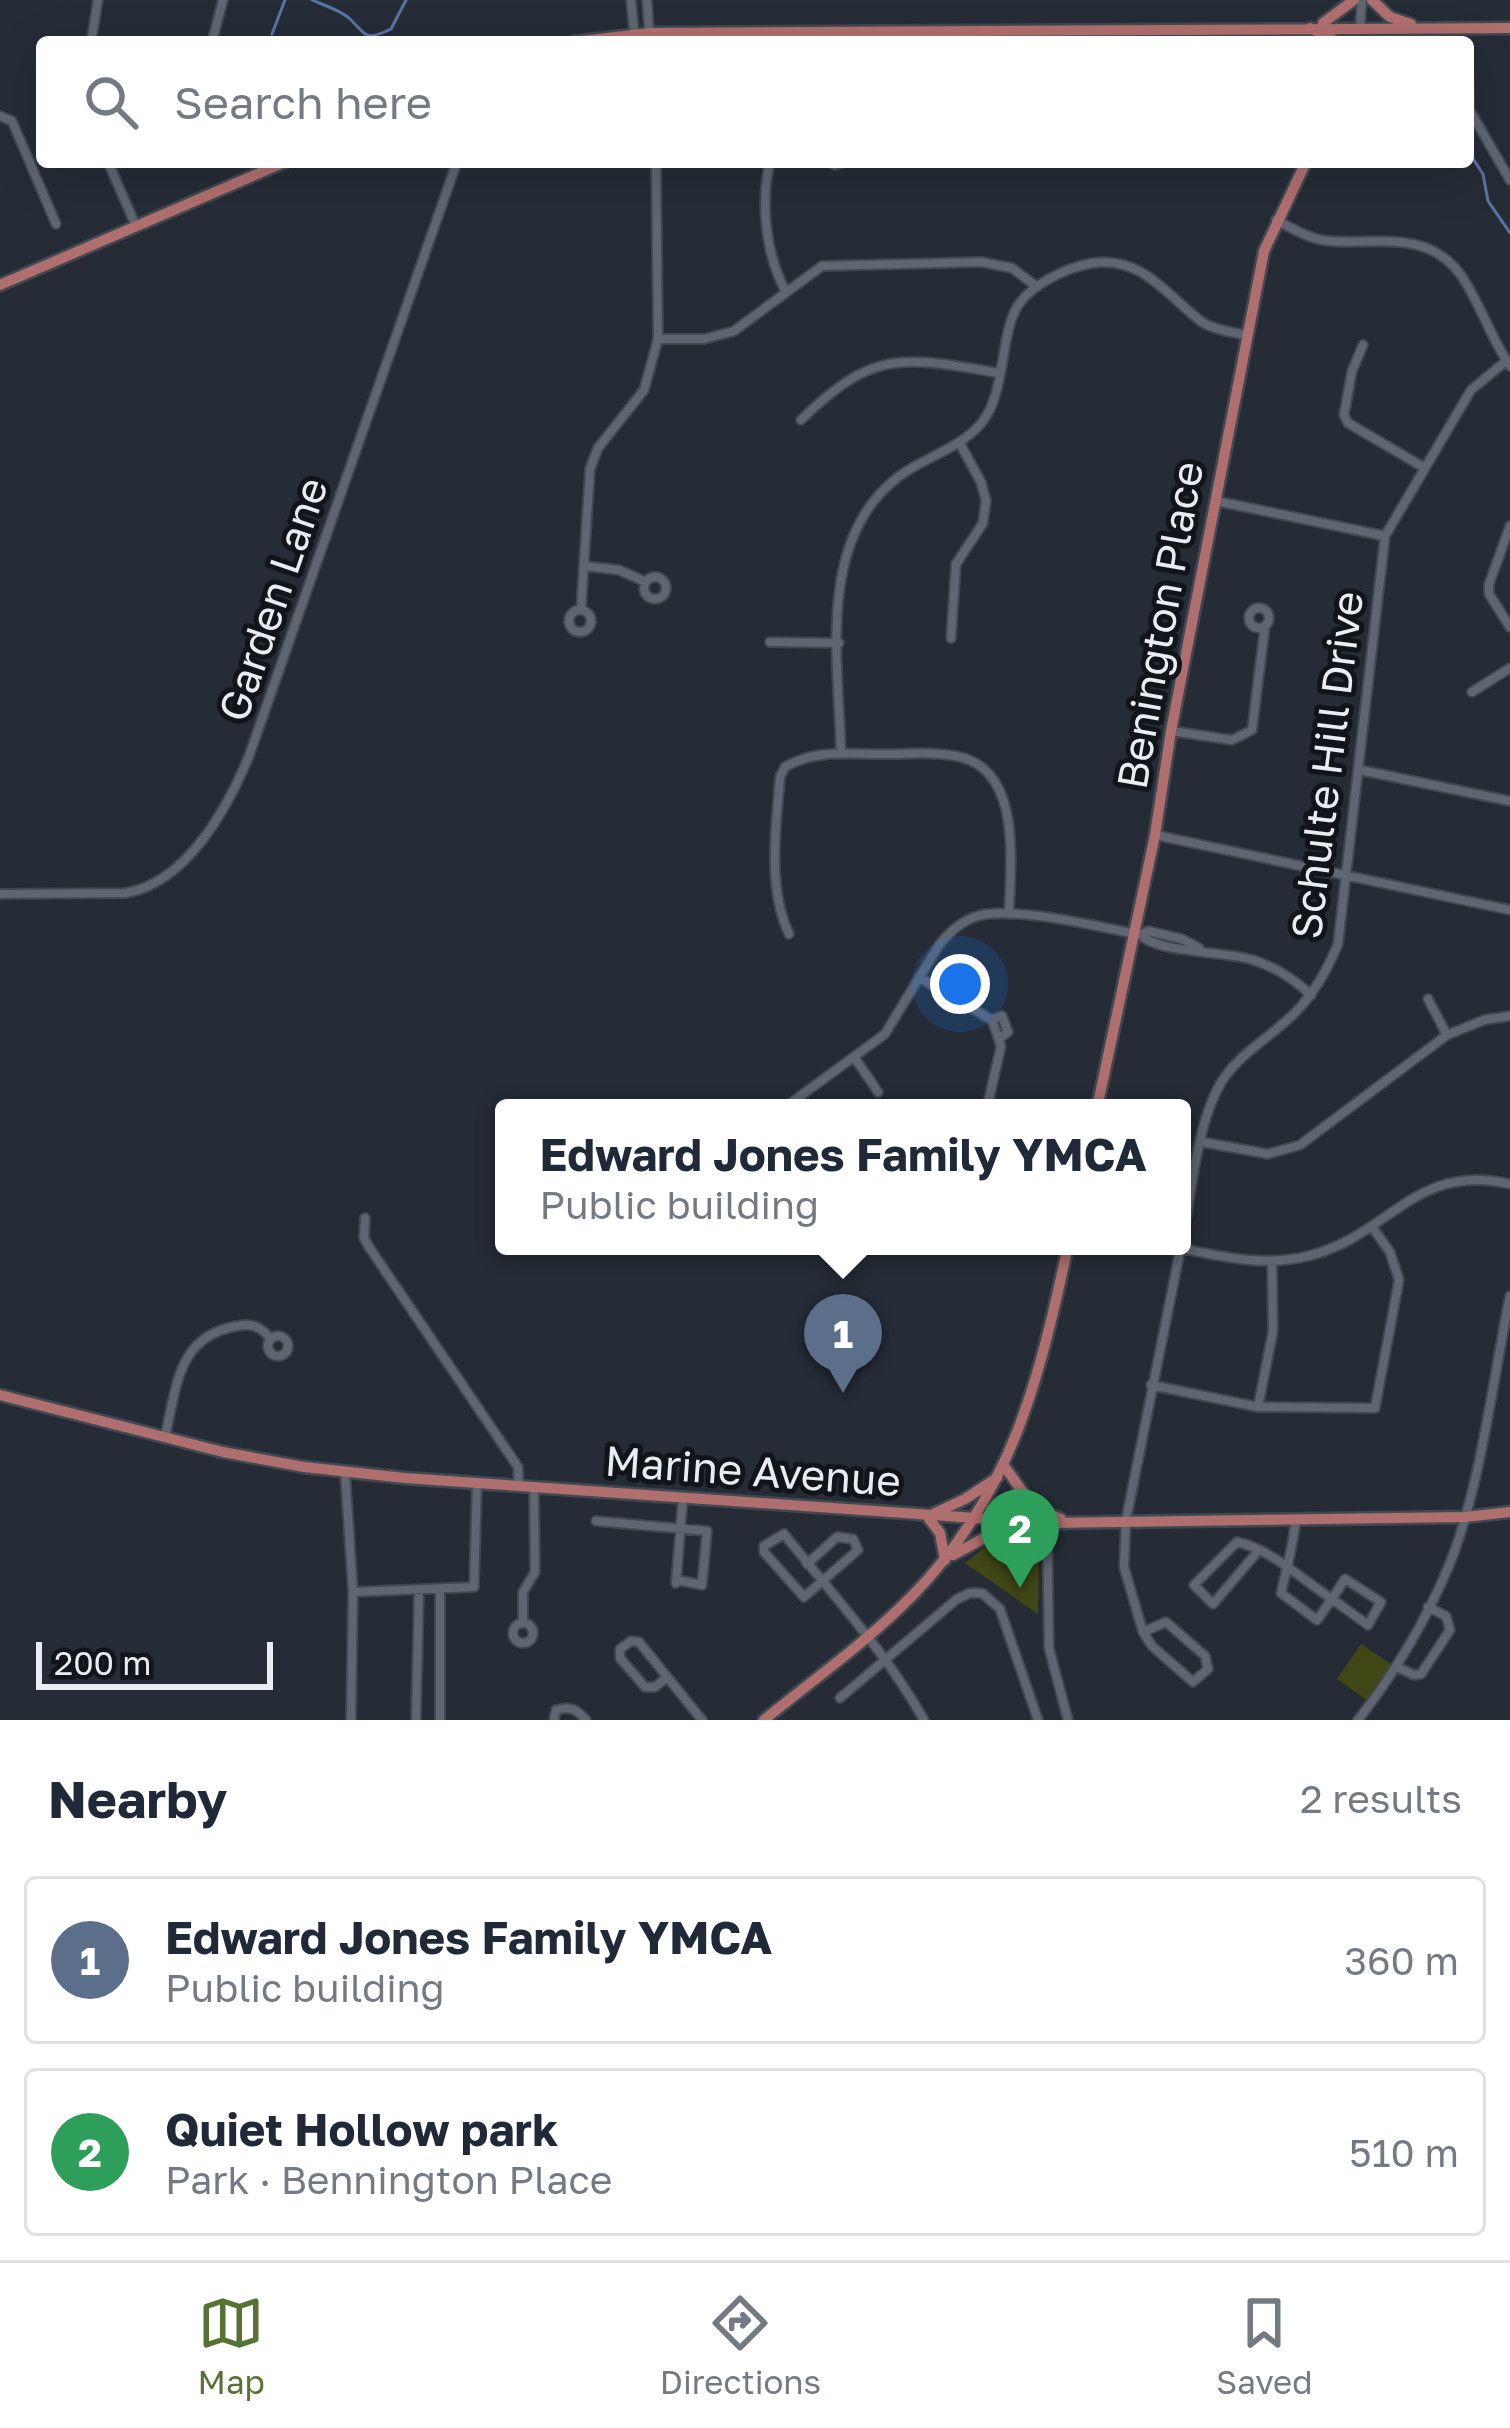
<!DOCTYPE html>
<html lang="en">
<head>
<meta charset="utf-8">
<style>
	:root { --surface:#fff; --page:#f2f2f3; --text:#1f2937; --muted:#747a83; --line:#e0e1e3; --accent:#577235 }
	body { margin:0; font-family:"Golos Text",sans-serif; background:var(--page); color:var(--text) }
	.scale { position:absolute; left:36px; bottom:30px; width:237px; box-sizing:border-box; padding-left:12px; border:6px solid #e8edf4; border-top:0; font-size:33px; line-height:42px; white-space:nowrap; color:#e8edf4; -webkit-text-stroke:9px #111419; paint-order:stroke }
	.you { position:absolute; left:960px; top:984px; width:42px; height:42px; margin:-30px; border:9px solid #fff; border-radius:50%; background:#1a73e8; box-shadow:0 0 0 18px #1a73e833 }
	.badge { display:grid; place-items:center; width:78px; height:78px; border-radius:50%; background:var(--accent); color:#fff; font-size:39px; font-weight:700 }
	.pin { position:absolute; translate:-50% -99px; filter:drop-shadow(0 3px 6px #0008) }
	.pin::after { content:''; position:absolute; top:63px; width:42px; height:36px; background:inherit; clip-path:polygon(0 0,100% 0,50% 100%) }
	.popup { position:absolute; left:495px; top:1099px; width:696px; height:156px; box-sizing:border-box; display:grid; place-content:center; border-radius:12px; background:var(--surface); filter:drop-shadow(0 3px 9px #0005); font-size:39px; white-space:nowrap; color:var(--muted) }
	.popup b { font-size:45px; color:var(--text) }
	.popup::after { content:''; position:absolute; left:50%; top:100%; margin-left:-24px; border:24px solid transparent; border-top-color:var(--surface) }
	.list { margin:0; padding:0; list-style:none }
	h2 { display:flex; justify-content:space-between; align-items:center; height:156px; margin:0; padding:0 48px; font-size:51px }
	h2 small { font-size:39px; font-weight:400; color:var(--muted) }
	.list li { display:grid; grid-template-columns:78px 1fr auto; gap:36px; align-items:center; box-sizing:border-box; height:168px; margin:0 24px 24px; padding:0 24px; border:3px solid var(--line); border-radius:12px }
	.list b { display:block; font-size:45px; white-space:nowrap }
	.list p { margin:0; font-size:39px; white-space:nowrap; color:var(--muted) }
	.list em { font-size:39px; font-style:normal; color:var(--muted) }
	.icon { flex:none; width:66px; height:66px; fill:none; stroke:currentColor; stroke-width:2; stroke-linecap:round; stroke-linejoin:round }
	.map { position:relative; flex:none; width:1510px; height:1720px; overflow:hidden }
	.search { position:absolute; background:var(--surface); box-shadow:0 12px 48px #0002; left:36px; right:36px; top:36px; height:132px; display:flex; align-items:center; gap:30px; box-sizing:border-box; padding:0 42px; border-radius:12px; color:var(--muted); font-size:45px }
	.sheet { height:540px; background:var(--surface) }
	nav { display:flex; justify-content:space-around; align-items:center; box-sizing:border-box; height:168px; border-top:3px solid var(--line); background:var(--surface); font-size:33px; color:var(--muted) }
	nav a { display:grid; justify-items:center; gap:6px }
	nav .on { color:var(--accent) }
	.map>svg:first-child { display:block }
	.green { fill:#424716 }
	.lines { fill:none; stroke-linecap:round; stroke-linejoin:round }
	.stream { stroke:#5874a2; stroke-width:3 }
	.minor-casing { stroke:#424851; stroke-width:12 }
	.major-casing { stroke:#424851; stroke-width:15 }
	.minor { stroke:#5f6672; stroke-width:8 }
	.major { stroke:#af6f6e; stroke-width:10 }
	.labels { text-anchor:middle; dominant-baseline:central; stroke-width:10; stroke-linejoin:round; paint-order:stroke }
	.street-label { font-size:42px; fill:#e8edf4; stroke:#111419 }
</style>
</head>
<body>
<div class="map">
<svg width="1510" height="1720" viewBox="0 0 1510 1720">
	<rect width="100%" height="100%" fill="#252c36"/>
	<path class="green" d="M1039 1534 1038 1614 965 1563 996 1538Z
		M1361 1644 1392 1665 1368 1701 1337 1679Z"/>
	<g class="lines">
		<path class="stream" d="M312 0C323 5 340 10 349 18 367 35 364 42 391 29L406 0
			M272 34 285 0
			M1468 151 1483 174 1488 201 1510 233"/>
		<defs>
			<path id="minor" d="M631 0 635 42
				M647 0 650 42
				M1360 26 1362 0
				M91 42 98 0
				M212 42 223 0
				M1468 64 1469 109 1510 180
				M0 116 12 121 56 224
				M108 162 136 226
				M770 162C760 203 766 256 786 292
				M829 162 835 165 844 162
				M1276 220C1293 229 1309 239 1329 241 1376 245 1427 229 1460 274 1480 302 1490 337 1510 366
				M658 339H704L734 331 822 266 981 262 1012 268 1037 287
				M1363 345 1352 371 1344 415 1348 423 1423 467
				M801 420C874 348 904 357 999 373
				M1216 501 1385 536
				M1510 526 1489 584V594L1510 627
				M584 566 619 570 646 582
				M644 588a11 11 0 1 1 22 0a11 11 0 1 1-22 0Z
				M1249 618a10 10 0 1 1 20 0a10 10 0 1 1-20 0Z
				M581 610 590 469 598 448 644 390 658 339 656 162
				M569 621a11 11 0 1 1 22 0a11 11 0 1 1-22 0Z
				M951 638 956 564 983 523 986 501 981 482 959 442
				M770 642 839 643
				M1472 692 1510 668
				M1171 731 1232 740 1252 730 1265 626
				M841 754C839 667 817 547 891 483 919 457 967 449 987 415 1004 387 1002 334 1016 309 1029 285 1067 267 1093 263 1143 256 1167 296 1202 322 1214 330 1232 332 1246 335
				M1360 770 1510 801
				M1155 835 1510 910
				M0 894 126 893C187 882 227 809 249 756L457 162
				M789 934C767 886 776 829 780 777L785 767C816 749 849 754 885 754 909 754 936 751 960 757 1023 772 1010 866 1009 914
				M1141 935C1157 953 1225 951 1253 960 1275 967 1294 979 1311 995
				M920 978 992 1020 1001 1046 987 1108
				M1428 999 1447 1035
				M992 1020 1002 1016 1008 1032 1000 1038
				M855 1058 878 1092
				M784 1108 885 1034 939 945C952 929 966 917 987 914 1025 909 1101 927 1141 935L1148 931 1182 939 1199 948
				M1202 1142 1268 1154 1300 1145 1447 1035 1484 1020 1510 1016
				M365 1218 364 1238 369 1247 518 1467 519 1486
				M1182 1240C1192 1192 1197 1118 1224 1078 1241 1054 1265 1040 1286 1021 1310 1001 1326 973 1338 944L1385 536 1471 390 1506 361
				M1180 1248C1224 1257 1264 1267 1308 1256 1390 1236 1414 1162 1510 1184
				M268 1346a10 10 0 1 1 20 0a10 10 0 1 1-20 0Z
				M1151 1385 1258 1407 1375 1408 1399 1280 1390 1252 1372 1227
				M1258 1407 1273 1331 1272 1262
				M165 1436C177 1387 177 1336 237 1326 253 1323 261 1327 271 1339
				M345 1472 353 1592 351 1720
				M596 1521 707 1531 702 1585 677 1580
				M1047 1523 1049 1648 1068 1720
				M1259 1550 1213 1604 1194 1585 1237 1542C1271 1549 1304 1581 1332 1599L1345 1579 1381 1602 1368 1625 1332 1599 1317 1620 1281 1593C1287 1569 1293 1544 1296 1519
				M807 1564 837 1537 853 1539 858 1550 804 1597 764 1552V1546L784 1534C832 1594 886 1652 924 1720
				M676 1583 683 1497
				M440 1591V1720
				M353 1592 474 1587 477 1483
				M513 1633a10 10 0 1 1 20 0a10 10 0 1 1-20 0Z
				M523 1623V1592L535 1572 534 1488
				M1143 1632 1166 1622 1205 1656 1208 1669 1193 1682 1152 1646 1143 1632 1124 1567 1126 1520 1181 1246
				M1397 1667 1414 1675 1421 1674 1450 1630 1446 1616 1428 1607
				M667 1677 655 1687H645L620 1658V1649L631 1641 639 1642 702 1720
				M840 1698 957 1599 970 1593H982L1000 1609 1038 1720
				M416 1720 419 1591
				M554 1720 556 1710C571 1706 576 1709 586 1720
				M1358 1720C1394 1674 1425 1622 1448 1568 1480 1491 1493 1379 1510 1296"/>
			<path id="major" d="M1372 0 1390 17 1411 24
				M1323 23 1354 0
				M1310 28 1338 42
				M573 42 650 33 1510 28
				M0 285 285 162
				M1097 1108 1155 835 1171 731 1264 251 1306 162
				M0 1395 223 1452 304 1467 405 1478 1047 1523 1465 1517 1510 1512
				M1004 1466C1025 1493 1025 1505 1061 1519
				M935 1513 965 1499 997 1478
				M927 1516 940 1533 945 1560
				M953 1555 1015 1521
				M764 1720C814 1679 868 1641 913 1595 1012 1493 1039 1380 1068 1246"/>
		</defs>
		<use href="#minor" class="minor-casing"/>
		<use href="#major" class="major-casing"/>
		<use href="#minor" class="minor"/>
		<use href="#major" class="major"/>
	</g>
	<g class="labels">
		<g class="street-label">
			<text transform="translate(272 599) rotate(-71)">Garden Lane</text>
			<text transform="translate(1159 625) rotate(-80)">Benington Place</text>
			<text transform="translate(1326 765) rotate(-83)">Schulte Hill Drive</text>
			<text transform="translate(753 1470) rotate(4)">Marine Avenue</text>
		</g>
	</g>
</svg>
<div class="scale">200 m</div>
<div class="you"></div>
<div class="pin badge" style="left:843px;top:1393px;background:#5c6f8a">1</div>
<div class="popup"><b>Edward Jones Family YMCA</b>Public building</div>
<div class="pin badge" style="left:1020px;top:1588px;background:#2e9e5b">2</div>
<div class="search"><svg class="icon" aria-label="search" viewBox="0 0 24 24"><circle cx="10" cy="10" r="6"/><path d="M15 15l6 6"/></svg>Search here</div>
</div>
<section class="sheet">
<h2>Nearby<small>2 results</small></h2>
<ul class="list">
<li><span class="badge" style="background:#5c6f8a">1</span><div><b>Edward Jones Family YMCA</b><p>Public building</p></div><em>360 m</em></li>
<li><span class="badge" style="background:#2e9e5b">2</span><div><b>Quiet Hollow park</b><p>Park · Bennington Place</p></div><em>510 m</em></li>
</ul>
</section>
<nav>
<a class="on"><svg class="icon" aria-label="map" viewBox="0 0 24 24"><path d="M3 6l6-2 6 2 6-2v14l-6 2-6-2-6 2zM9 4v14M15 6v14"/></svg>Map</a>
<a><svg class="icon" aria-label="directions" viewBox="0 0 24 24"><path d="M12 3l9 9-9 9-9-9zM9 14v-3h6M13 9l2 2-2 2"/></svg>Directions</a>
<a><svg class="icon" aria-label="saved" viewBox="0 0 24 24"><path d="M7 4h10v16l-5-4-5 4z"/></svg>Saved</a>
</nav>
</body>
</html>
